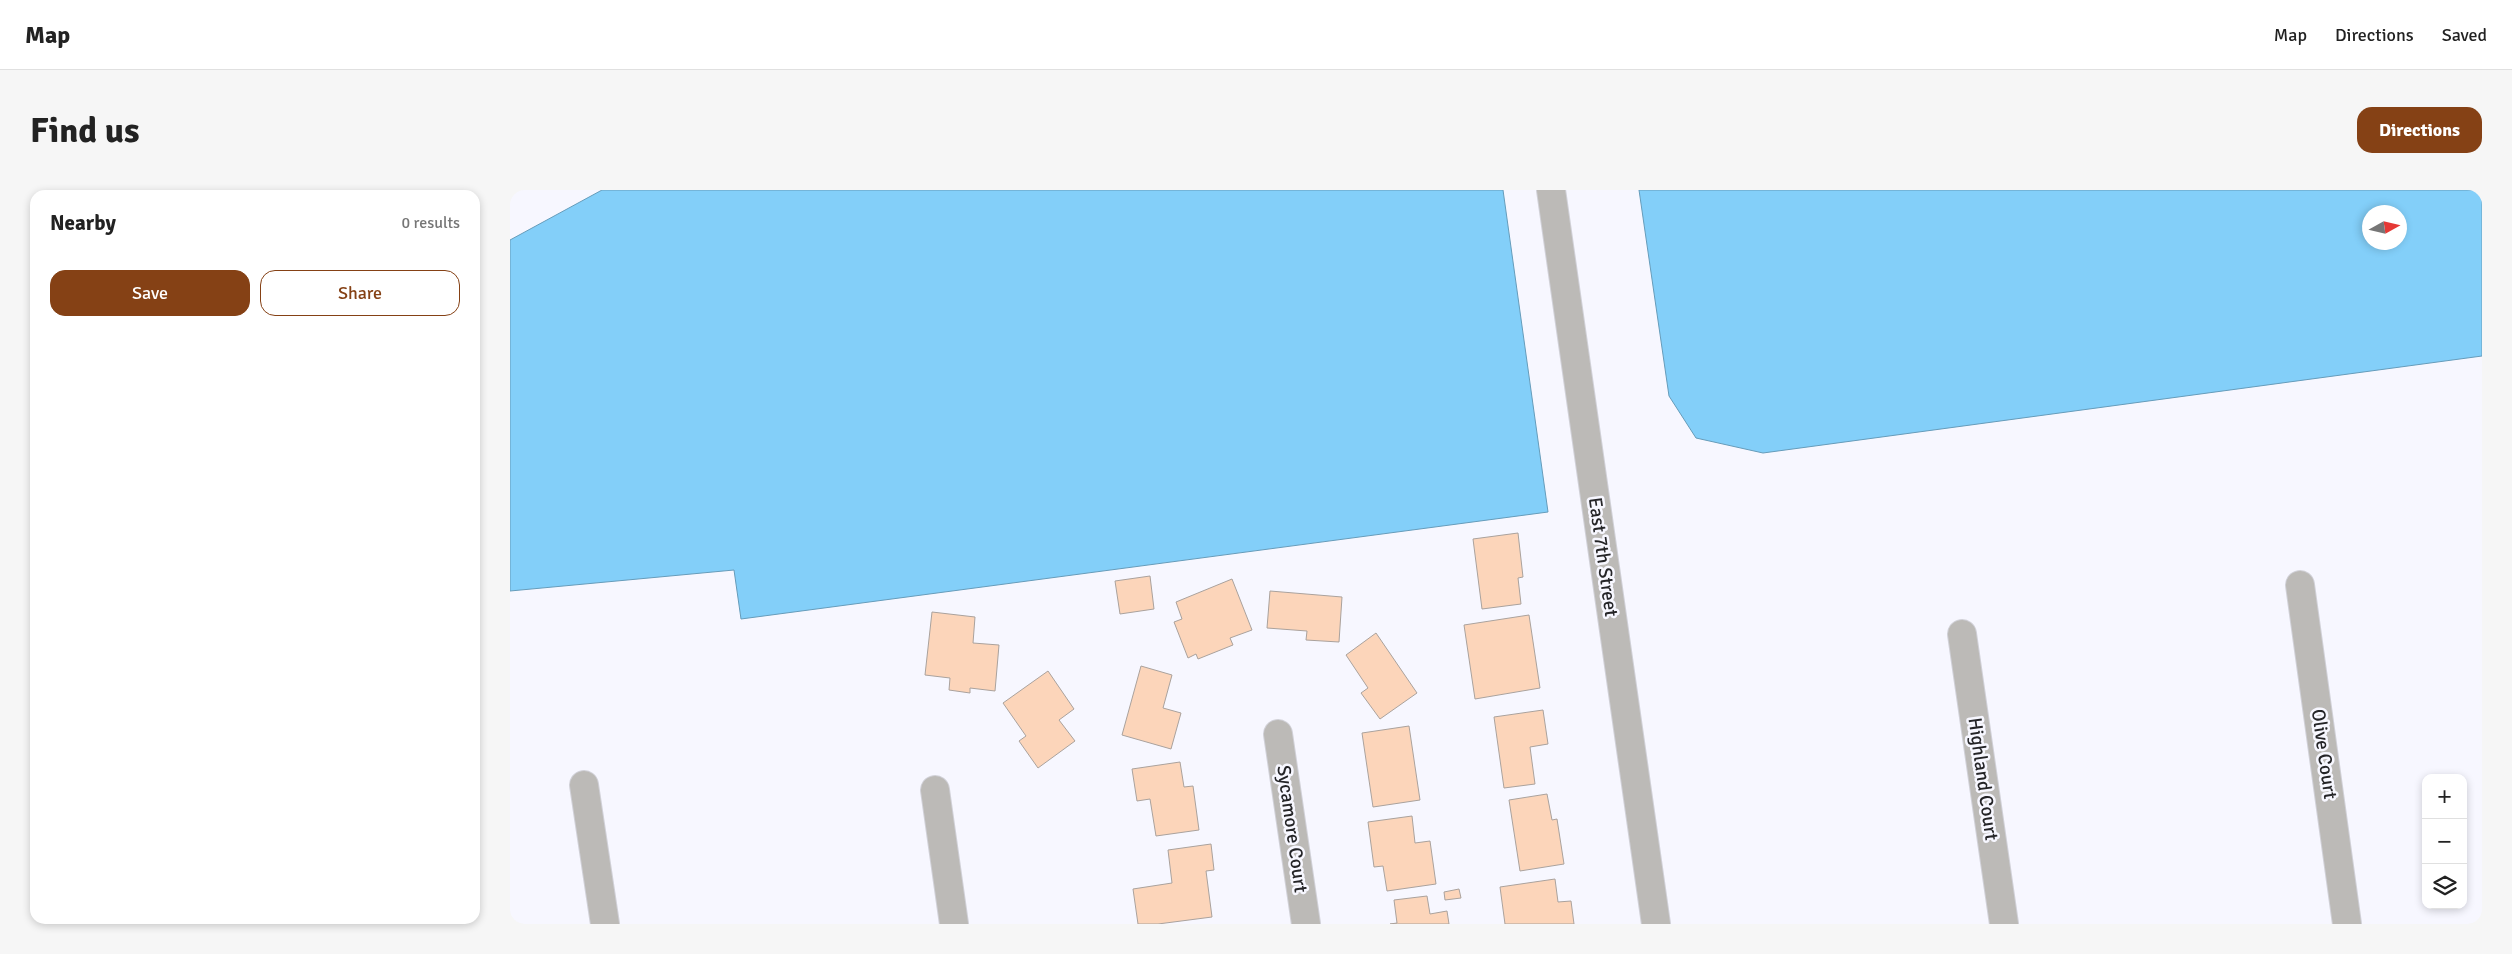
<!DOCTYPE html>
<html lang="en">
<head>
<meta charset="utf-8">
<style>
	:root { --surface:#fff; --page:#f6f6f6; --text:#222; --muted:#767676; --line:#e0e0e0; --accent:#854115 }
	body { margin:0; font-family:Signika,sans-serif; background:var(--page); color:var(--text) }
	.controls { position:absolute; right:15px; bottom:15px; display:grid; overflow:hidden; border-radius:10px; box-shadow:0 2px 8px #0003 }
	.controls button { width:45px; height:45px; display:grid; place-items:center; padding:0; border:0; border-bottom:1px solid var(--line); background:var(--surface); color:var(--text); font:25px sans-serif }
	.compass { position:absolute; left:1852px; top:15px; width:45px; height:45px; border-radius:50%; background:var(--surface); box-shadow:0 2px 8px #0003; rotate:82deg }
	.list { margin:0; padding:0; list-style:none }
	h2 { display:flex; justify-content:space-between; align-items:center; height:65px; margin:0; padding:0 20px; font-size:21px }
	h2 small { font-size:16px; font-weight:400; color:var(--muted) }
	.actions { display:flex; gap:10px; padding:15px 20px }
	.actions a { flex:1; padding:11px 0; border:1px solid var(--accent); border-radius:15px; text-align:center; font-size:18px; color:var(--accent) }
	.actions .main { background:var(--accent); color:#fff }
	.icon { flex:none; width:28px; height:28px; fill:none; stroke:currentColor; stroke-width:2; stroke-linecap:round; stroke-linejoin:round }
	.map { position:relative; flex:none; width:1972px; height:734px; overflow:hidden; border-radius:15px }
	header { display:flex; align-items:center; gap:30px; box-sizing:border-box; height:70px; padding:0 25px; background:var(--surface); border-bottom:1px solid var(--line) }
	header strong { font-size:24px }
	nav { display:flex; gap:28px; margin-inline-start:auto; font-size:18px }
	.intro { display:flex; align-items:center; justify-content:space-between; box-sizing:border-box; height:120px; padding:0 30px }
	h1 { margin:0; font-size:35px }
	.button { padding:12px 22px; border-radius:15px; background:var(--accent); color:#fff; font-size:18px; font-weight:700 }
	main { display:flex; gap:30px; padding:0 30px }
	aside { flex:1; background:var(--surface); border-radius:15px; box-shadow:0 2px 8px #0003 }
	.map>svg:first-child { display:block }
	.water { fill:#83cff9; stroke:#669cba; fill-rule:evenodd }
	.building { fill:#fcd5ba; stroke:#aaa29d }
	.lines { fill:none; stroke-linecap:round; stroke-linejoin:round }
	.minor-casing { stroke:#d1d1d8; stroke-width:30 }
	.minor { stroke:#bcbab7; stroke-width:28 }
	.labels { text-anchor:middle; dominant-baseline:central; stroke-width:5; stroke-linejoin:round; paint-order:stroke }
	.street-label { font-size:19px; fill:#242427; stroke:#f7f7ff }
</style>
</head>
<body>
<header>
<strong>Map</strong>
<nav><a>Map</a><a>Directions</a><a>Saved</a></nav>
</header>
<div class="intro"><h1>Find us</h1><a class="button">Directions</a></div>
<main>
<aside>
<h2>Nearby<small>0 results</small></h2>
<ul class="list">
</ul>
<div class="actions"><a class="main">Save</a><a>Share</a></div>
</aside>
<div class="map">
<svg width="1972" height="734" viewBox="0 0 1972 734">
	<rect width="100%" height="100%" fill="#f7f7ff"/>
	<path class="water" d="M92 0H993L1038 322 231 429 224 380 0 401V50Z
		M1129 0H1972V166L1253 263 1186 248 1159 206ZM1860 22H1890V52H1860Z"/>
	<path class="building" d="M1008 343 1013 387 1008 388 1011 414 972 419 963 349Z
		M640 386 644 419 610 424 605 391Z
		M722 389 742 440 720 448 723 455 688 469 686 464 678 468 664 432 672 429 666 412Z
		M760 401 832 407 829 452 796 450 797 441 757 438Z
		M422 422 465 427 463 453 489 455 485 501 460 498V503L439 500 440 488 415 485Z
		M1019 425 1030 498 965 509 954 435Z
		M866 443 907 503 870 529 851 503 858 498 836 465Z
		M631 476 662 485 653 518 671 523 661 559 612 545Z
		M538 481 564 519 549 530 565 551 528 578 509 551 516 546 493 513Z
		M1033 520 1038 554 1020 557 1025 594 994 598 984 527Z
		M899 536 910 610 863 617 852 543Z
		M670 572 674 597 683 596 689 640 646 646 640 609 627 611 622 579Z
		M1037 604 1042 630 1047 629 1054 674 1010 681 999 610Z
		M902 626 905 653 920 651 926 694 877 701 873 676 864 677 858 632Z
		M701 654 704 680 696 681 702 727 648 734H628L623 699 662 693 658 660Z
		M1045 689 1048 712 1061 711 1064 734H995L990 697Z
		M949 699 951 708 935 710 934 702Z
		M917 706 920 724 937 721 939 734H880L887 733 884 710Z"/>
	<g class="lines">
		<defs>
			<path id="minor" d="M1041 0 1146 734
				M1790 395 1837 734
				M1452 444 1494 734
				M768 544 796 734
				M74 595 95 734
				M425 600 444 734"/>
		</defs>
		<use href="#minor" class="minor-casing"/>
		<use href="#minor" class="minor"/>
	</g>
	<g class="labels">
		<g class="street-label">
			<text transform="translate(1093 367) rotate(82)">East 7th Street</text>
			<text transform="translate(1814 564) rotate(82)">Olive Court</text>
			<text transform="translate(1473 589) rotate(82)">Highland Court</text>
			<text transform="translate(782 639) rotate(82)">Sycamore Court</text>
		</g>
	</g>
</svg>
<div class="controls">
<button>+</button>
<button>−</button>
<button><svg class="icon" aria-label="layers" viewBox="0 0 24 24"><path d="M12 4l9 5-9 5-9-5zM3 14l9 5 9-5"/></svg></button>
</div>
<svg class="compass" viewBox="-18 -18 36 36"><path d="M0-13l5 13h-10z" fill="#e53935"/><path d="M0 13l5-13h-10z" fill="#767676"/></svg>
</div>
</main>
</body>
</html>
